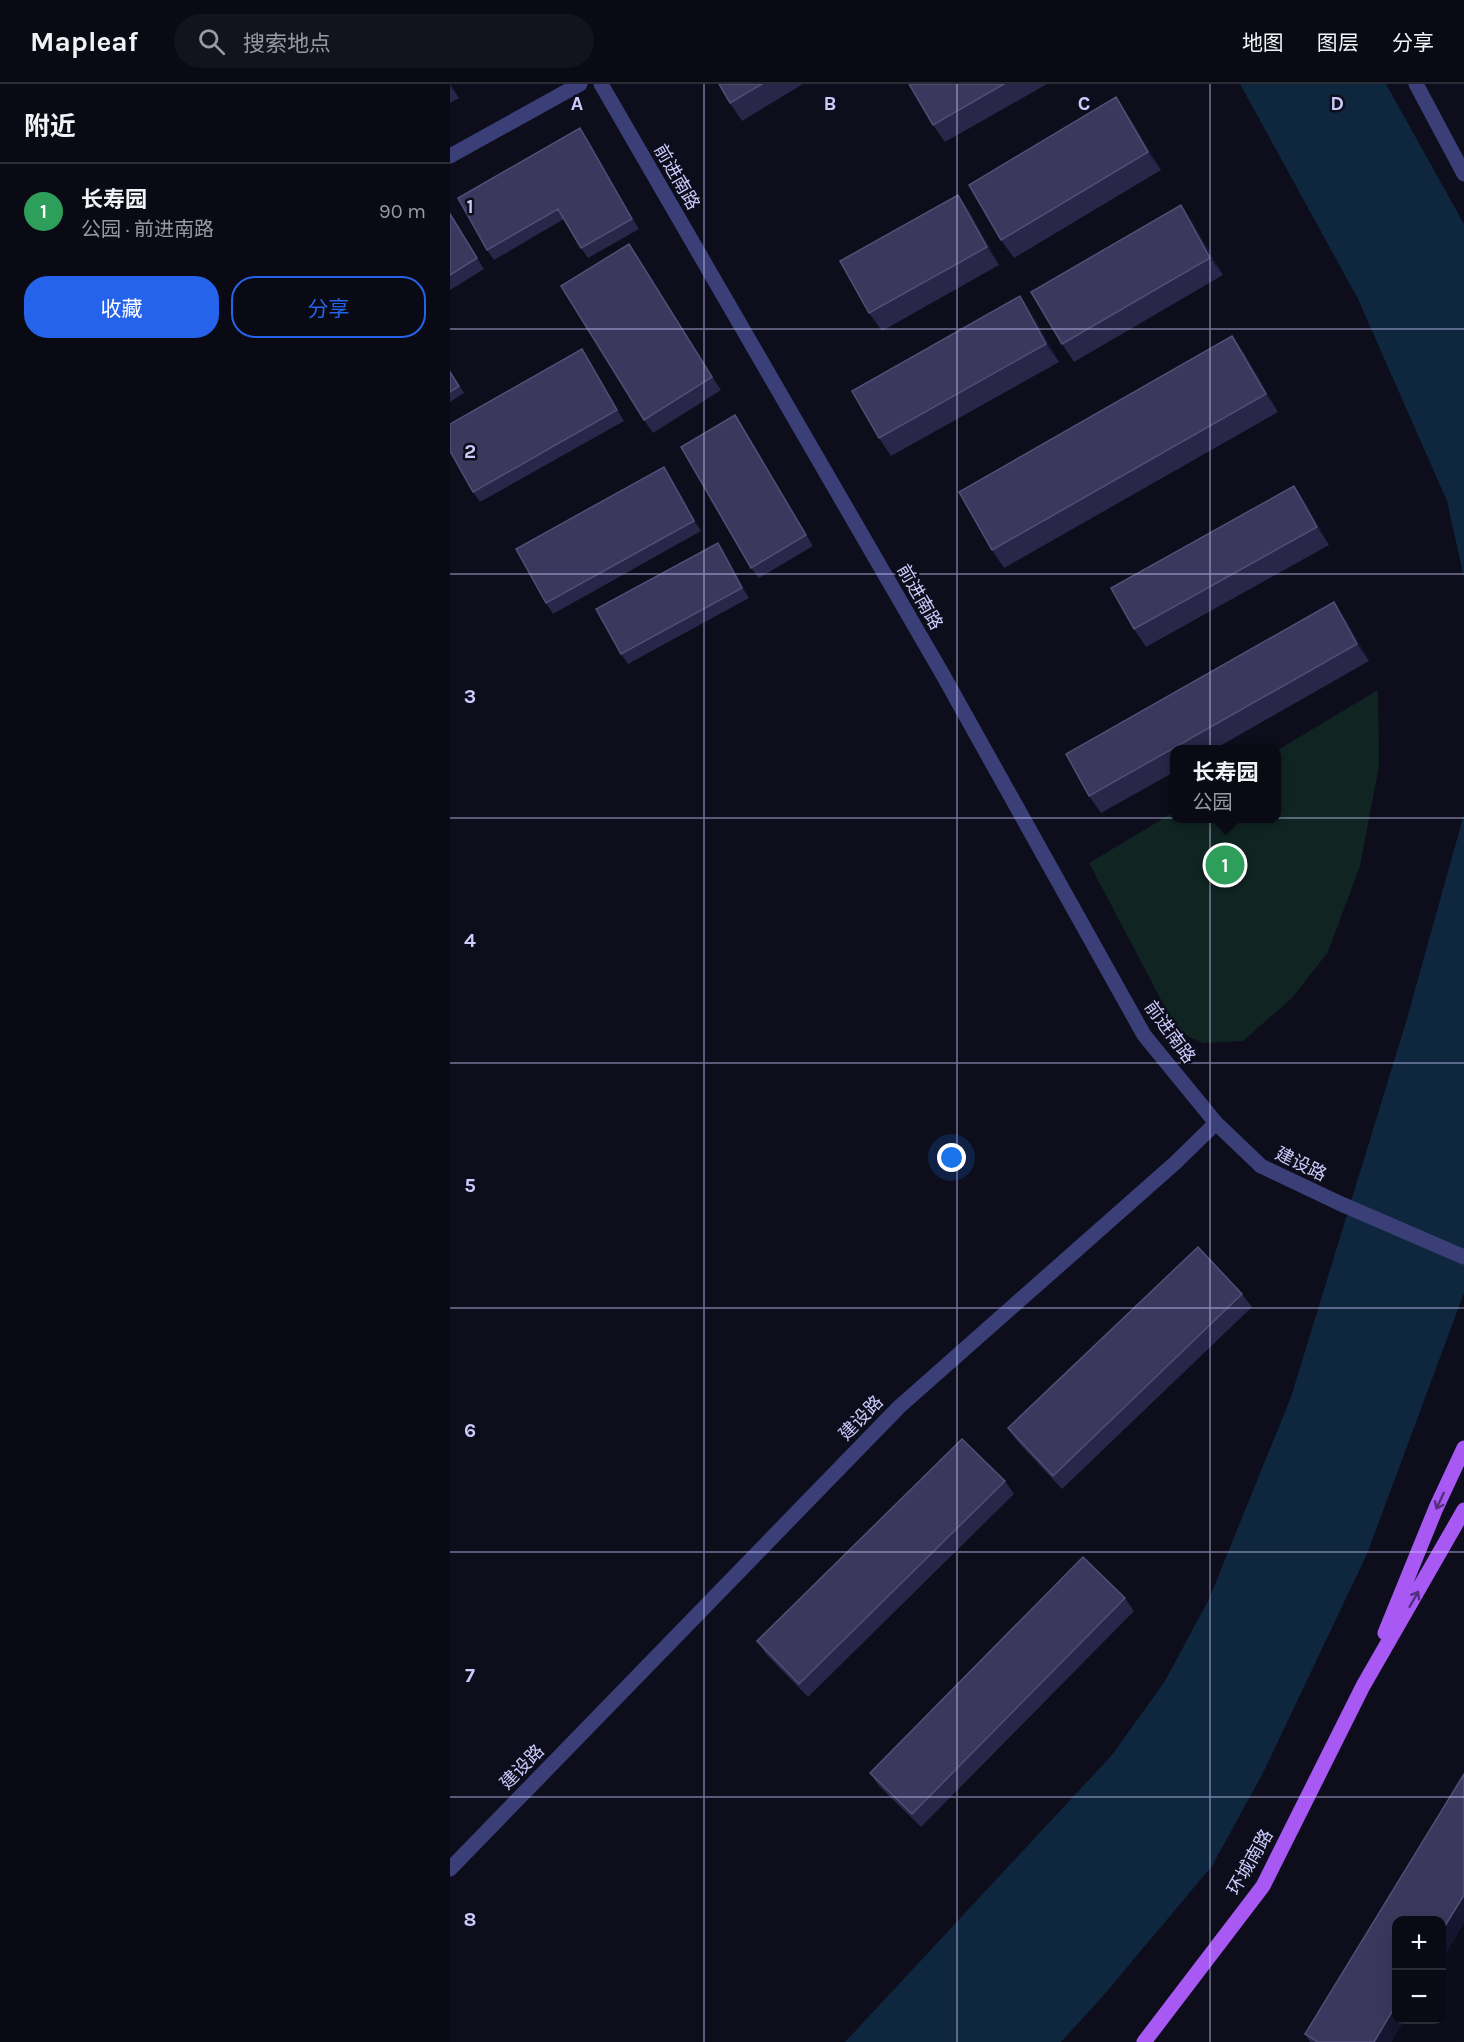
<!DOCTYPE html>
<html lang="zh">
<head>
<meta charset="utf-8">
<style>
	:root { --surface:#0a0a15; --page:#13131e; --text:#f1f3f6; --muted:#999aa0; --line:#2a2b34; --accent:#2563eb }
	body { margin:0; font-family:Karla,"Noto Sans SC",sans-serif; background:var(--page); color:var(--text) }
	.controls { position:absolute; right:18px; bottom:18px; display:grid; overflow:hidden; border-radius:12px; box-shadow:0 6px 24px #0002 }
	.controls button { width:54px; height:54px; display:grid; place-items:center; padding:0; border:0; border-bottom:2px solid var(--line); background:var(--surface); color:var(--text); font:30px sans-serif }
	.you { position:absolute; left:502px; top:1074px; width:21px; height:21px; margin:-15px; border:4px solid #fff; border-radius:50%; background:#1a73e8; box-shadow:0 0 0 9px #1a73e833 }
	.badge { display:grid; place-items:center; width:39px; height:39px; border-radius:50%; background:var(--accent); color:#fff; font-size:20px; font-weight:700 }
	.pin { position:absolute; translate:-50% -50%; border:3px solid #fff; box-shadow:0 2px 6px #0006 }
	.popup { position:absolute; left:720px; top:661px; width:111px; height:78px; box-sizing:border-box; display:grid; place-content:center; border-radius:12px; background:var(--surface); filter:drop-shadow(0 2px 4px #0005); font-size:20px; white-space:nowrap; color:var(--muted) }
	.popup b { font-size:22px; color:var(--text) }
	.popup::after { content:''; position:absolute; left:50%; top:100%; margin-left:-12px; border:12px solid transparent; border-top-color:var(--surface) }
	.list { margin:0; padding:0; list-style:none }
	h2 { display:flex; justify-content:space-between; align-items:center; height:78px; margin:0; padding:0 24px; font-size:26px }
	h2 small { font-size:20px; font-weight:400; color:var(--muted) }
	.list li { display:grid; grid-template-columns:39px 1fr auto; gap:18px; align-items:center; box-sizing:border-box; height:96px; padding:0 24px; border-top:2px solid var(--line) }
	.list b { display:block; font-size:22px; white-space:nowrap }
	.list p { margin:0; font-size:20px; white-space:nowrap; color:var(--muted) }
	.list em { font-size:20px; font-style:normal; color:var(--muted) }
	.actions { display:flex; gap:12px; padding:18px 24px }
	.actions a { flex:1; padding:14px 0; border:2px solid var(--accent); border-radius:24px; text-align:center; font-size:21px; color:var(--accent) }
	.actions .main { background:var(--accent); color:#fff }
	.icon { flex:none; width:33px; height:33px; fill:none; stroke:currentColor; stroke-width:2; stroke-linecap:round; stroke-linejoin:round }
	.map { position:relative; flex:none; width:1014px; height:1958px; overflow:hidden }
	header { display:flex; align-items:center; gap:36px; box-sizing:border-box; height:84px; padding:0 30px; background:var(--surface); border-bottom:2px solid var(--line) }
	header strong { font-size:28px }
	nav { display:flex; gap:33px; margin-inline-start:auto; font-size:21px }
	.search { width:420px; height:54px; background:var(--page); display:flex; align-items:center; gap:15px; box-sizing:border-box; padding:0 21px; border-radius:33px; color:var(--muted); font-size:22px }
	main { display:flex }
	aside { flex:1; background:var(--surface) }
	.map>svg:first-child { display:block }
	.green { fill:#102522 }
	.water { fill:#0e263e }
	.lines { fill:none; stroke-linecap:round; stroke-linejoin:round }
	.minor { stroke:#3a3f78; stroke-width:15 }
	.major { stroke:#a859f4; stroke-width:15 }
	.wall { fill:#292649 }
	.shaded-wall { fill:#17152f }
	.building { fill:#3b385d; stroke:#514f76; stroke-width:1.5 }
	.oneway { stroke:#532f7d }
	.grid { fill:none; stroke:#cbcbfc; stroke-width:1.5; stroke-opacity:0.55 }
	.labels { text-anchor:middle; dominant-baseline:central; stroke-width:5; stroke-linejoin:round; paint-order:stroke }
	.street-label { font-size:18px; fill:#cbcbfc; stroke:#0d0d1c }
	.grid-label { font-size:20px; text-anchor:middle; font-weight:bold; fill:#cbcbfc; stroke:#0d0d1c; stroke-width:5; stroke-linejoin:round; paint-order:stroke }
</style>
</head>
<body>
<header>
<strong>Mapleaf</strong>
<div class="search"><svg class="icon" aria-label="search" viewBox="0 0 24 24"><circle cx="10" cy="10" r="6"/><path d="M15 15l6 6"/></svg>搜索地点</div>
<nav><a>地图</a><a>图层</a><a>分享</a></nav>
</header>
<main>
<aside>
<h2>附近<small></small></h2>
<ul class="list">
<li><span class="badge" style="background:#2e9e5b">1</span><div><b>长寿园</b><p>公园 · 前进南路</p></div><em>90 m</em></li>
</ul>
<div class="actions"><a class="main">收藏</a><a>分享</a></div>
</aside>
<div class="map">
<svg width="1014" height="1958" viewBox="0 0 1014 1958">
	<rect width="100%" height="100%" fill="#0d0d1c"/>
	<path class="green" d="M928 606 929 682 910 782 878 868 842 914 793 957 753 959 728 948 639 779 724 728V734H826V667Z"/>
	<path class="water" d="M790 0H936L1014 140V494L997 417 908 215Z
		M1014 730V1209L917 1470 813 1689 762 1782 653 1912 611 1958H395L662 1671 715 1597 759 1515 841 1313 956 938Z"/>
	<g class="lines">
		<path class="minor" d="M151 0 493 591 694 951 766 1039
			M966 0 1014 90
			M0 72 130 0
			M0 1785 449 1323 725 1079 766 1039 811 1082 889 1119 1014 1173"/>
		<path class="major" d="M935 1549 986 1424 1014 1364
			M694 1958 813 1802 913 1602 1014 1426"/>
	</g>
	<path class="wall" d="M0 0 9 14 0 19Z
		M269 0H353L292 37 280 19Z
		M459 0H597L495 58 483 41Z
		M678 31 711 86 564 174 551 156Z
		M137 54 189 145 138 174 131 164 114 135 44 176 37 166Z
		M731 121 743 139 773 191 624 278 612 260Z
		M520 128 549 181 432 247 419 229Z
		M0 129 34 185 0 206Z
		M179 160 188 173 271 306 203 349 194 336Z
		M570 212 582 230 609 278 441 372 429 354Z
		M782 252 795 270 828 328 554 484 542 466Z
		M132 265 139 275 174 337 30 418 23 408Z
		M0 287 14 309 0 318Z
		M292 341 363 462 309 494 301 484Z
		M214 383 221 393 251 447 103 530 96 519Z
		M844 402 856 420 879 461 696 563 684 545Z
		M268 459 275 469 299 514 178 580 171 570Z
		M896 536 919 577 763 666H724V688L651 729 639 712Z
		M792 1210 802 1223 612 1405 567 1357 558 1344Z
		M555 1397 564 1410 358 1613 316 1570 307 1557Z
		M675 1514 684 1527 471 1743 429 1702 420 1689Z
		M1014 1690V1839L992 1875V1836L955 1935 941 1958H860L855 1950Z"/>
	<path class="shaded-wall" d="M0 0H1L9 14 0 1Z
		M666 13 678 31 711 86 698 68Z
		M130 44 137 54 189 145 182 135Z
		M508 111 520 128 549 181 537 163Z
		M731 121 743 139 773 191 760 174Z
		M0 129 2 131 34 185 27 174Z
		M179 160 188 173 271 306 262 293Z
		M570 212 582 230 609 278 596 260Z
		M782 252 795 270 828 328 816 310Z
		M132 265 139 275 174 337 167 326Z
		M285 331 292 341 363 462 356 451Z
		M214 383 221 393 251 447 244 437Z
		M844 402 856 420 879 461 867 443Z
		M268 459 275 469 299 514 292 504Z
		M884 518 896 536 919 577 907 560Z
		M1014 1811V1839L992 1875V1847Z
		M946 1921V1935H955L941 1958H924Z"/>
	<path class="building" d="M269 0H312L280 19Z
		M459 0H554L483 41Z
		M666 13 698 68 551 156 519 101Z
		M130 44 182 135 131 164 108 125 37 166 8 114Z
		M508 111 537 163 419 229 390 177Z
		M731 121 760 174 612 260 581 208Z
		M0 130 27 174 0 191Z
		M179 160 262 293 194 336 111 202Z
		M570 212 596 260 429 354 402 307Z
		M782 252 816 310 542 466 509 408Z
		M132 265 167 326 23 408 0 367V340Z
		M0 288 9 302 0 308Z
		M285 331 356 451 301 484 231 363Z
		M214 383 244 437 96 519 66 465Z
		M844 402 867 443 684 545 661 504Z
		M268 459 292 504 171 570 146 525Z
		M884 518 907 560 639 712 616 670Z
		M748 1163 792 1210 603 1392 558 1344Z
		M512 1355 555 1397 349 1600 307 1557Z
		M633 1473 675 1514 462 1730 420 1689Z
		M1014 1690V1811L992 1847V1836H946V1921L924 1958H868L855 1950Z"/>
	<defs><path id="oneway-shaft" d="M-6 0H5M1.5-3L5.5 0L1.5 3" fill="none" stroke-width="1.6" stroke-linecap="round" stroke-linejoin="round" transform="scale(1.5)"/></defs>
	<g class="oneway">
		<use href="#oneway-shaft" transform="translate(990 1417) rotate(115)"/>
		<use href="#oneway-shaft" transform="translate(964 1515) rotate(-60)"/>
	</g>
	<path class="grid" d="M254 0V1958M507 0V1958M760 0V1958M0 245H1014M0 490H1014M0 734H1014M0 979H1014M0 1224H1014M0 1468H1014M0 1713H1014"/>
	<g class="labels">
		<g class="street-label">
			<text transform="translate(227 93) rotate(60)">前进南路</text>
			<text transform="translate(470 513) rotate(60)">前进南路</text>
			<text transform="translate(720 948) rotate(54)">前进南路</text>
			<text transform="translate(851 1080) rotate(26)">建设路</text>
			<text transform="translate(411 1334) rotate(-46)">建设路</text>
			<text transform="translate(72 1683) rotate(-46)">建设路</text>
			<text transform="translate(800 1778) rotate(-60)">环城南路</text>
		</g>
	</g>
	<g class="grid-label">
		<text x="127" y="26">A</text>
		<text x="380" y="26">B</text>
		<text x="634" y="26">C</text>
		<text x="887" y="26">D</text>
		<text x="20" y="129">1</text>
		<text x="20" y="374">2</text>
		<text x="20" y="619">3</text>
		<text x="20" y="863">4</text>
		<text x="20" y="1108">5</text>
		<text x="20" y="1353">6</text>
		<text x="20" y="1598">7</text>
		<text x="20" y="1842">8</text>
	</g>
</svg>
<div class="controls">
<button>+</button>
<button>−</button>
</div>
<div class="you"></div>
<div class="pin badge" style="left:775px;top:781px;background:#2e9e5b">1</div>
<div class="popup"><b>长寿园</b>公园</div>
</div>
</main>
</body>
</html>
